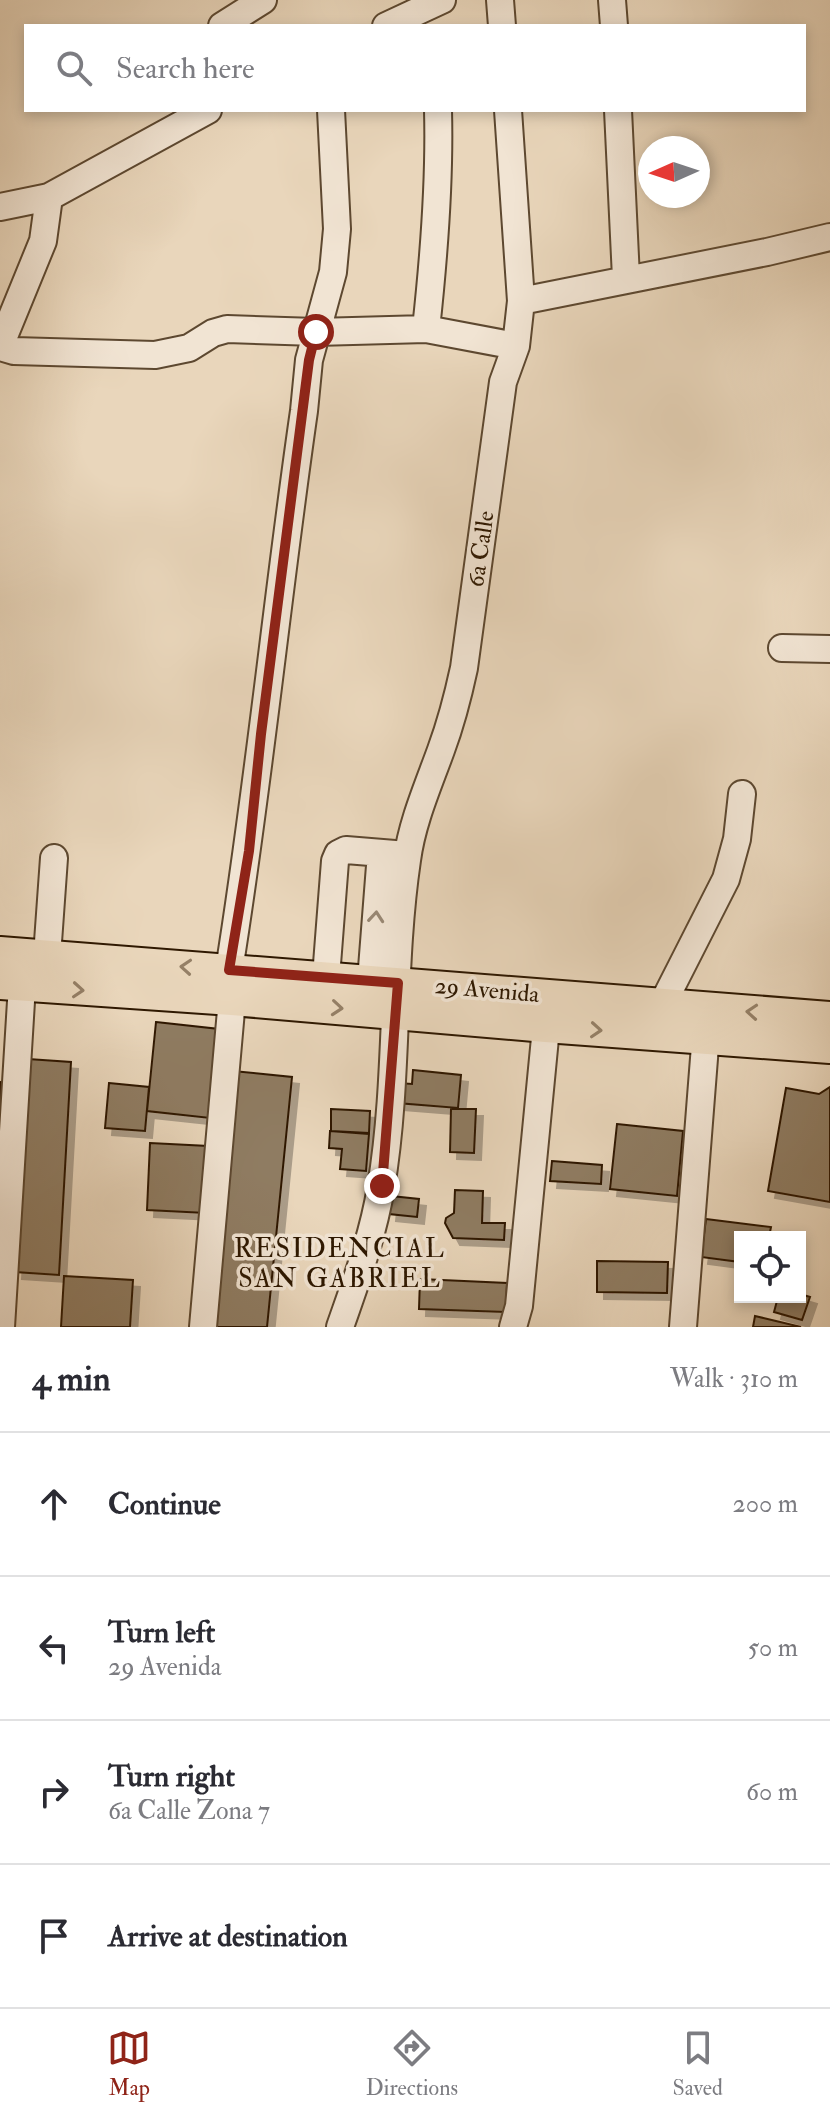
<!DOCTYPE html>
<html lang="en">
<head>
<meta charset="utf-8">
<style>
	:root { --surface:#fff; --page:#f7f7f7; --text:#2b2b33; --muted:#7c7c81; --line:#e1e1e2; --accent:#8f2418 }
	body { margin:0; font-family:"IM FELL Double Pica",serif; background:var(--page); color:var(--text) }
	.controls { position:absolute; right:24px; bottom:24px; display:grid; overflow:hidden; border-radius:0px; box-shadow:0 4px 12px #0003 }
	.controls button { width:72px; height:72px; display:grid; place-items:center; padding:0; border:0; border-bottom:2px solid var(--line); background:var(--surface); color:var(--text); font:40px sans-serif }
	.compass { position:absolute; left:638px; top:136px; width:72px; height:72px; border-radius:50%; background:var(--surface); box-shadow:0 4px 12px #0003; rotate:267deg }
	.stop { position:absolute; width:24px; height:24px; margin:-18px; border:6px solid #8f2418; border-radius:50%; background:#fff }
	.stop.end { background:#8f2418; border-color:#fff; box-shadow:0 2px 8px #0008 }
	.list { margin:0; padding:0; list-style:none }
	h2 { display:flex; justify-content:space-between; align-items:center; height:104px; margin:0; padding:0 32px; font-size:34px }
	h2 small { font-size:26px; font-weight:400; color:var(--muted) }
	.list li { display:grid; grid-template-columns:52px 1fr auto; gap:24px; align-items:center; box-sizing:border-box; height:144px; padding:0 32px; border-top:2px solid var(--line) }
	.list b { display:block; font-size:30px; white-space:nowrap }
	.list p { margin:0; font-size:26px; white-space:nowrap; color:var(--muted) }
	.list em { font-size:26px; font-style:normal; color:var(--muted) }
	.icon { flex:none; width:44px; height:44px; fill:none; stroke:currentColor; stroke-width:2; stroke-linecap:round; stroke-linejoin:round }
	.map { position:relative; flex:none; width:830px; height:1327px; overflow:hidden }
	.search { position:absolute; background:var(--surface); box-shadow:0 4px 12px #0003; left:24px; right:24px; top:24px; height:88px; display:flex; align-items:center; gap:20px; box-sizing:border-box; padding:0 28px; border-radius:0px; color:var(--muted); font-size:30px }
	.sheet { height:680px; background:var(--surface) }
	nav { display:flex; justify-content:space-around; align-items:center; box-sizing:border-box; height:112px; border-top:2px solid var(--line); background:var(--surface); font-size:22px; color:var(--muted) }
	nav a { display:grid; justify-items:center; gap:4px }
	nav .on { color:var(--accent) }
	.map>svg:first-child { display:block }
	.building { fill:#8f7b62; stroke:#2e1801; stroke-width:2; filter:url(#shadow) }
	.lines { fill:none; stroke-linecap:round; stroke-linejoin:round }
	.minor-casing { stroke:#5d4830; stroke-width:30 }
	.major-casing { stroke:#2e1801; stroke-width:36 }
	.minor { stroke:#f1e4d3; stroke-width:26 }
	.major { stroke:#e9d6bb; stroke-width:32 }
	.oneway { stroke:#998874 }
	.oneway2 { stroke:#958067 }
	.route { stroke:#8f2418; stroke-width:10 }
	.labels { text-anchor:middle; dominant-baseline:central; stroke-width:7; stroke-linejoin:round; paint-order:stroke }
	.street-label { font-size:24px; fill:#2e1801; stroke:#f1e4d3 }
	.neighbourhood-label { font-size:26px; letter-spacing:2px; fill:#2e1801; stroke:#f1e4d3 }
</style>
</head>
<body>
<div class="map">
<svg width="830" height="1327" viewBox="0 0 830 1327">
	<defs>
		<filter id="shadow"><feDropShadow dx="7" dy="7" stdDeviation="0" flood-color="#0004"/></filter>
	</defs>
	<rect width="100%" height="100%" fill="#e9d6bb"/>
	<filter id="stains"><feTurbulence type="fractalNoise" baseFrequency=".0025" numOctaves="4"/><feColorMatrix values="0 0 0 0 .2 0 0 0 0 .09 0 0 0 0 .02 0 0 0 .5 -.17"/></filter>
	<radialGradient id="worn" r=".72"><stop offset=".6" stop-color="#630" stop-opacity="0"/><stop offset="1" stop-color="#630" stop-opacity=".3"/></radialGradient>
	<path class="building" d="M156 1022 219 1029 210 1118 147 1111Z
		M28 1059 71 1062 59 1275 15 1272Z
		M413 1070 461 1075 458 1108 397 1103 399 1083 412 1084Z
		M233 1071 292 1077 267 1327H208Z
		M0 1082 7 1083 3 1117 0 1116Z
		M109 1083 149 1087 145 1131 105 1128Z
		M830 1087V1202L768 1191 786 1088 819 1094Z
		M331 1109 370 1111 369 1133 331 1131Z
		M451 1109H476L474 1153 450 1152Z
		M617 1124 683 1131 677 1196 610 1189Z
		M330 1131 369 1134 366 1171 340 1169 342 1149 329 1148Z
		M150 1143 208 1146 206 1213 147 1210Z
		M552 1161 602 1165 601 1184 550 1181Z
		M455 1190 483 1191 482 1223H505L504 1240 453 1238 445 1223 446 1218 454 1213Z
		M391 1196 419 1199 417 1217 389 1214Z
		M706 1219 771 1227 769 1237H740V1262L701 1257Z
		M597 1261 668 1262 667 1293 597 1292Z
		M64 1276 133 1280 130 1327H61Z
		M420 1279 507 1283 506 1312 419 1309Z
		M800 1294 810 1297 802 1320 774 1312 778 1297H800Z
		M755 1316 801 1327H753Z"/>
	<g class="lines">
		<defs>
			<path id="minor" d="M500 0 502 26
				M612 0 614 26
				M222 26 263 0
				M386 26 442 0
				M618 110 626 278
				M0 207 49 197 208 110
				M521 301 767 252 830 237
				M426 329C434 256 440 184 438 110
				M0 346 43 241 49 197
				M0 347 14 351 155 355 189 348 213 333 227 329 316 332 426 329 516 346
				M782 648 830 649
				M47 956 54 858
				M229 970C259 784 277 597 304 411L309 360 333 272 337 229 331 110
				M326 977 335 861 338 854 346 850 407 855
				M371 981 381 853
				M662 1005 726 879 737 839 742 794
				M1 1327 22 985
				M203 1327 232 999
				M340 1327C356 1281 373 1236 381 1187 399 1079 391 968 407 860 412 822 428 786 441 750 451 723 458 696 464 668L503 382 516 346 521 301 508 110
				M513 1327 519 1306 548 1007
				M683 1327 707 1020"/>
			<path id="major" d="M0 953 830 1018
				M0 983 232 999 546 1026 830 1047"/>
		</defs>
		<use href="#minor" class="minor-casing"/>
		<use href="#major" class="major-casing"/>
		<use href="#minor" class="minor"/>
		<use href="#major" class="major"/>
	</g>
	<defs><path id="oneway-chevron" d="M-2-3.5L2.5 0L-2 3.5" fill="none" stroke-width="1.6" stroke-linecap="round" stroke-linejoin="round" transform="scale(2)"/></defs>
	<use class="oneway" href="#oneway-chevron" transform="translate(376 917) rotate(-85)"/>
	<g class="oneway2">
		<use href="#oneway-chevron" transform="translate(186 967) rotate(-176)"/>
		<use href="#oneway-chevron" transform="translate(78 990) rotate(4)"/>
		<use href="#oneway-chevron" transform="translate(337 1008) rotate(5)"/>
		<use href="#oneway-chevron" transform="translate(752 1012) rotate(-176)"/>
		<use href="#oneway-chevron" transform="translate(596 1030) rotate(4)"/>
	</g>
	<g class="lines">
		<path class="route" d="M316 332 309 360 261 734 249 851 229 970 398 983 382 1186"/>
	</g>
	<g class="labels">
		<g class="street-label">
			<text transform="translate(481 549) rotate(-82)">6a Calle</text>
			<text transform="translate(487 990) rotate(5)">29 Avenida</text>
		</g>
		<g class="neighbourhood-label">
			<text x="340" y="1249">RESIDENCIAL<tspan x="340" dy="30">SAN GABRIEL</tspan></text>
		</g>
	</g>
	<rect width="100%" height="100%" filter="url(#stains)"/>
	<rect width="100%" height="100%" fill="url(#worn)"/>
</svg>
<div class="controls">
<button><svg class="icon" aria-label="locate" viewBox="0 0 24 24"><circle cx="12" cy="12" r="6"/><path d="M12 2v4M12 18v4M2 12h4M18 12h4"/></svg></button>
</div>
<svg class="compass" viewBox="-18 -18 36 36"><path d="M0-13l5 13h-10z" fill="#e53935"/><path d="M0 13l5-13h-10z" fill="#7c7c81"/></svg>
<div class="stop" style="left:316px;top:332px"></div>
<div class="stop end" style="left:382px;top:1186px"></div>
<div class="search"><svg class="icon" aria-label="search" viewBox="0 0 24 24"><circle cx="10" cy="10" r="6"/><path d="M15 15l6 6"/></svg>Search here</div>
</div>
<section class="sheet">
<h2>4 min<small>Walk · 310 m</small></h2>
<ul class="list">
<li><svg class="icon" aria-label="ahead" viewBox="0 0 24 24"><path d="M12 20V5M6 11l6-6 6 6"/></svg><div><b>Continue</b></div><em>200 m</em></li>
<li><svg class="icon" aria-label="left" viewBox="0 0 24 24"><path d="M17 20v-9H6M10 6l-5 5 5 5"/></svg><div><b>Turn left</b><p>29 Avenida</p></div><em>50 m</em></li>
<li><svg class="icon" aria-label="right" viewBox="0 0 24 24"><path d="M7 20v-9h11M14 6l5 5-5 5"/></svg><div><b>Turn right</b><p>6a Calle Zona 7</p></div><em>60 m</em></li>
<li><svg class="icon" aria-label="arrive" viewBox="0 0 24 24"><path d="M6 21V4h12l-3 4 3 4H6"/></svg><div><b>Arrive at destination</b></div></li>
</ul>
</section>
<nav>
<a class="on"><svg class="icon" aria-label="map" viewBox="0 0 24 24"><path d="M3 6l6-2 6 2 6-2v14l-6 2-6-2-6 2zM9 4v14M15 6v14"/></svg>Map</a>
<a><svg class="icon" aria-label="directions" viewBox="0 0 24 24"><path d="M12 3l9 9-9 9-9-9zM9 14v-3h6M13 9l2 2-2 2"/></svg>Directions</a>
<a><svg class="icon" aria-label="saved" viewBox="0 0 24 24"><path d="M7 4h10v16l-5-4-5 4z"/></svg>Saved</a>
</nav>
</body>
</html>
